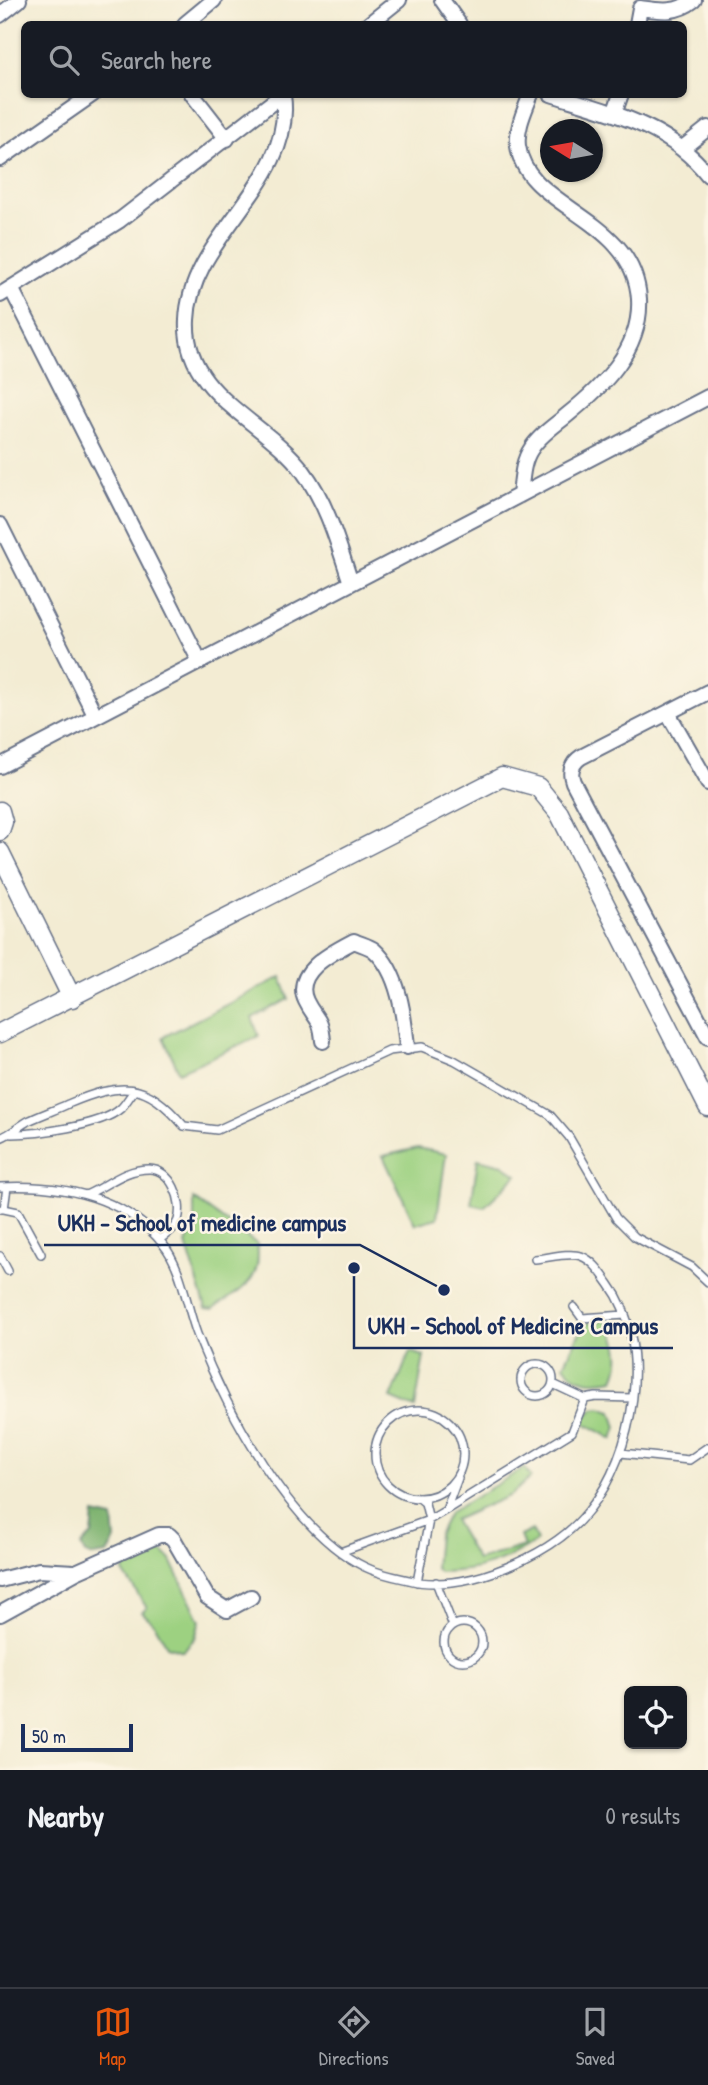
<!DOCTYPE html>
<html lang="en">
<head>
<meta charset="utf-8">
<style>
	:root { --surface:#171b24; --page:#242831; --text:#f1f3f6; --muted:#9ea1a6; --line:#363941; --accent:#ea580c }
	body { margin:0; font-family:"Patrick Hand",sans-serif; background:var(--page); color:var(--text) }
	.controls { position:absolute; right:21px; bottom:21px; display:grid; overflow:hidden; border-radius:10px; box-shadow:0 2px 5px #0004 }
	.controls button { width:63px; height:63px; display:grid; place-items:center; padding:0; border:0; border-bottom:2px solid var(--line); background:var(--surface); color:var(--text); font:35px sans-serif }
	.compass { position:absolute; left:540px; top:119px; width:63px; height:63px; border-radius:50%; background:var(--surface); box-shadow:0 2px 5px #0004; rotate:281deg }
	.scale { position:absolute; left:21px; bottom:18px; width:112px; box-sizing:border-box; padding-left:7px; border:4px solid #1b2f5e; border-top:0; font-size:19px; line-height:24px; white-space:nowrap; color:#1b2f5e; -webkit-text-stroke:5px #fcf5e5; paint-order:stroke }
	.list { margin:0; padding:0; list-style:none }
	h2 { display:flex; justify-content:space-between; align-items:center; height:91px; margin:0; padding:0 28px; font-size:30px }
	h2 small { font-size:23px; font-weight:400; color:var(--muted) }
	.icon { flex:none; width:38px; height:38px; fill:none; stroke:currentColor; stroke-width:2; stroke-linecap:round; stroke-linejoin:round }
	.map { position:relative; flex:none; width:708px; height:1770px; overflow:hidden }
	.search { position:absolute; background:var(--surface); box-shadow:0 2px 5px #0004; left:21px; right:21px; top:21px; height:77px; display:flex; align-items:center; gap:18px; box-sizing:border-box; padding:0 24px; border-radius:10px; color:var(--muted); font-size:26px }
	.sheet { height:217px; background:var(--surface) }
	nav { display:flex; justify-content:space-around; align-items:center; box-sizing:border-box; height:98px; border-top:2px solid var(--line); background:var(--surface); font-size:19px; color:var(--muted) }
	nav a { display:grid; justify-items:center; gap:4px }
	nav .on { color:var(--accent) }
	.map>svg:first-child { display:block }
	.green { fill:#9dd181; stroke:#5c8070; stroke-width:2 }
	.forest { fill:#7eb36f; stroke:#4c7166; stroke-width:2 }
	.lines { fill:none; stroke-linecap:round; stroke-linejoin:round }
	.service-casing { stroke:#677187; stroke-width:10 }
	.minor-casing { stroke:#677187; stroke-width:18 }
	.tertiary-casing { stroke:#677187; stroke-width:21 }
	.service { stroke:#fff; stroke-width:7 }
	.minor { stroke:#fff; stroke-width:14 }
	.tertiary { stroke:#fff; stroke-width:18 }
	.leader { fill:none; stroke:#1b2f5e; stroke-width:2.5 }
	.callout-dot { fill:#1b2f5e; stroke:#fcf5e5; stroke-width:2.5 }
	.callout-label { font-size:24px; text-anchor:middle; font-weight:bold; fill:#1b2f5e; stroke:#fcf5e5; stroke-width:5; stroke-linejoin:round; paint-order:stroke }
</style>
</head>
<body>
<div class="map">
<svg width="708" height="1770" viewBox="0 0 708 1770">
	<rect width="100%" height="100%" fill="#fcf5e5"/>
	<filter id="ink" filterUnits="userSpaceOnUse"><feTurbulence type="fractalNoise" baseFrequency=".0143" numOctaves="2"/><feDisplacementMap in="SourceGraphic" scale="14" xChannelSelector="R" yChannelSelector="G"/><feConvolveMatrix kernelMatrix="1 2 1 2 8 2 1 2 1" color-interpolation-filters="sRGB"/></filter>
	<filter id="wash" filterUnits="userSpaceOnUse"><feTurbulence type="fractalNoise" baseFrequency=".00686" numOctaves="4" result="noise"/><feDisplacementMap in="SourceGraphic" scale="28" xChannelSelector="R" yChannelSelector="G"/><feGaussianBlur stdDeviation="1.57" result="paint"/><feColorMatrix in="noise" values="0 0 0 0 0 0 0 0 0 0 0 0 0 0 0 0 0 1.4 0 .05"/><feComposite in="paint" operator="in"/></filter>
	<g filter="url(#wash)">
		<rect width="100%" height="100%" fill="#f3ecd3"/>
		<path class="green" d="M281 977 289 999 252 1018 259 1036 179 1072 163 1037Z
			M418 1148 446 1154 437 1218 415 1224 383 1156Z
			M478 1159 503 1165 517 1175 484 1207 471 1204Z
			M194 1199 257 1244C263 1282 241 1289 213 1309L206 1308 186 1244 194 1225Z
			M605 1320C619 1338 624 1358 614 1379 594 1383 576 1383 564 1365L584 1324Z
			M410 1352 424 1356 415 1408 391 1398Z
			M601 1408 612 1412 617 1427 613 1439 581 1421 593 1409Z
			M524 1468 531 1477 511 1495 454 1520 477 1560 524 1546 520 1536 532 1530 537 1541C506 1562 477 1572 439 1572L435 1568 438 1535 449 1513Z
			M156 1550 163 1552 171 1560 200 1621 195 1638 183 1651 167 1646 155 1625 142 1612 147 1608 123 1572 124 1566Z"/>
		<path class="forest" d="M94 1514 113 1518 115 1540 107 1554 94 1556 85 1553 81 1546 92 1535Z"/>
	</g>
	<g filter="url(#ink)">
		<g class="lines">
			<defs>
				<path id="service" d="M11 1134C36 1134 101 1126 120 1109 125 1105 129 1097 134 1091
					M0 1138C11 1134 18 1127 28 1121 41 1115 55 1110 68 1104 121 1082 145 1080 184 1126L217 1130 389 1051 422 1047 454 1060 550 1115 569 1137 616 1218 635 1237 692 1267 708 1282
					M0 1187C60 1184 122 1195 162 1243 182 1266 186 1305 197 1334 226 1409 290 1531 365 1567 379 1574 395 1577 409 1580 436 1587 469 1581 494 1572 530 1559 565 1541 589 1510 634 1455 654 1344 609 1284 601 1273 594 1261 581 1256 569 1252 548 1258 535 1259
					M88 1194C108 1185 125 1169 149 1169 171 1169 184 1201 178 1220 175 1229 167 1234 159 1240
					M1 1209H4L7 1187
					M4 1209 18 1212 41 1254
					M0 1256 8 1271
					M574 1307 582 1318 625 1315
					M521 1380a16 16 0 1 1 32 0a16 16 0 1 1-32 0Z
					M553 1384 585 1399
					M375 1454a44 44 0 1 1 88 0a44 44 0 1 1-88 0Z
					M621 1453 689 1460 708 1447
					M446 1510 572 1432 585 1399 596 1397 632 1398
					M343 1551 429 1520 425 1503 419 1498
					M417 1582 429 1520 446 1510 458 1478
					M436 1582 453 1626
					M444 1642a19 19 0 1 1 38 0a19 19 0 1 1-38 0Z"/>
				<path id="minor" d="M442 0 459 24
					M0 15 19 0
					M185 24 214 0
					M369 24 399 0
					M637 24 640 8C661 11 676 14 694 0
					M192 94 227 139
					M551 94C609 112 669 125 708 175
					M283 95C296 183 190 235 187 320 183 395 265 420 303 471 328 505 338 544 351 583
					M614 114 621 94
					M684 147 708 128
					M0 159 93 94
					M11 288 196 654
					M0 295 120 220 283 94
					M520 495C522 480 522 462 531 449 539 436 554 426 566 416 602 387 642 350 639 299 634 216 526 209 518 146 516 128 525 110 531 94
					M0 525 92 709
					M708 692 581 757C572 763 569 772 573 782L708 1037
					M668 713 708 783
					M0 766 708 397
					M323 1041C321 1016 315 1020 306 1001 292 972 333 952 354 941 360 944 369 946 374 950 399 972 404 1016 407 1047
					M0 1580 39 1570 74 1572
					M0 1614 76 1572 159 1535H169L174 1540 207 1597 227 1610 251 1597"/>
				<path id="tertiary" d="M0 811 3 822 0 831
					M0 852 72 998
					M0 1033 502 777 538 787 559 813 708 1107"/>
			</defs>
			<use href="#service" class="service-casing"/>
			<use href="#minor" class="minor-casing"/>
			<use href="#tertiary" class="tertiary-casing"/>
			<use href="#service" class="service"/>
			<use href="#minor" class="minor"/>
			<use href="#tertiary" class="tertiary"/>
		</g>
	</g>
	<path class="leader" d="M444 1290L360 1245H44M354 1268L354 1348H673"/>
	<g class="callout-dot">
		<circle cx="444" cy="1290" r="7"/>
		<circle cx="354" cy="1268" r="7"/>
	</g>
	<g class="callout-label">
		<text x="202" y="1231">UKH - School of medicine campus</text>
		<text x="513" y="1334">UKH - School of Medicine Campus</text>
	</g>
</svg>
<div class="controls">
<button><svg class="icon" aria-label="locate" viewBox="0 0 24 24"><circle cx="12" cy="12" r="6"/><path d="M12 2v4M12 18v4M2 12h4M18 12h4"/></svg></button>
</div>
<svg class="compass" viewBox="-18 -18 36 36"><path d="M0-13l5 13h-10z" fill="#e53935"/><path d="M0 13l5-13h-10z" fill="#9ea1a6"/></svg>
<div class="scale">50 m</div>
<div class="search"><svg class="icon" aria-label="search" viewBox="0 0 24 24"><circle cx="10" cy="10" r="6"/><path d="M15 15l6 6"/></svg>Search here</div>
</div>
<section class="sheet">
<h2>Nearby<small>0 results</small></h2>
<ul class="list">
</ul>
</section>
<nav>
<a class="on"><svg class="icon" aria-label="map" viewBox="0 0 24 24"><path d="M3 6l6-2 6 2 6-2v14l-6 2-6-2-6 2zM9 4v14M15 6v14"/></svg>Map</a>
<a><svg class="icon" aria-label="directions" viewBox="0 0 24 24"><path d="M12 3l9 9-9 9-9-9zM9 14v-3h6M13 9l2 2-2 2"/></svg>Directions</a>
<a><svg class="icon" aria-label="saved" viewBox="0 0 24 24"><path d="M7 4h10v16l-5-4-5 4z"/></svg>Saved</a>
</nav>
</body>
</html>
